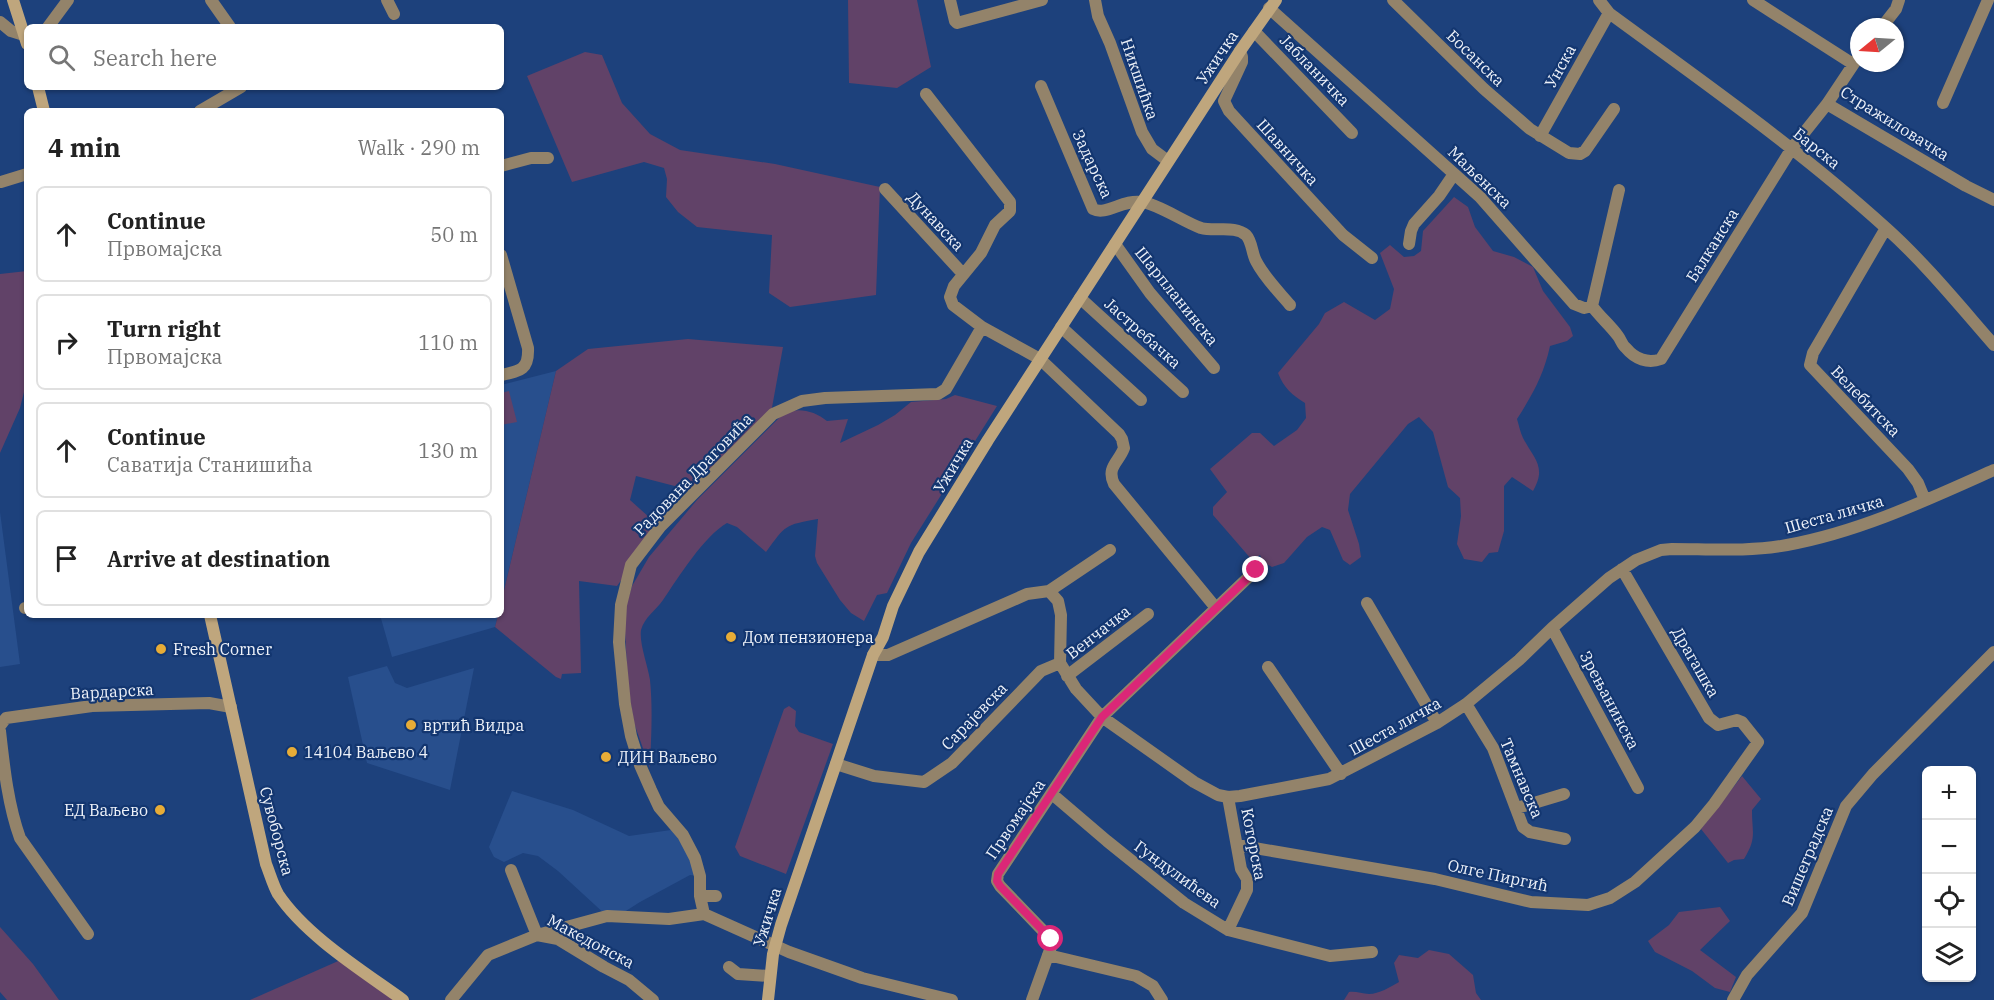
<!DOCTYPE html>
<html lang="en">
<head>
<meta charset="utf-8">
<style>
	:root { --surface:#fff; --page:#f6f6f6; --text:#222; --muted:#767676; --line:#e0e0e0 }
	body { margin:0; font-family:"IBM Plex Serif",serif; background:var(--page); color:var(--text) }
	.controls { position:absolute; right:18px; bottom:18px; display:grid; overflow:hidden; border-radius:9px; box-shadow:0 2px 4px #0004 }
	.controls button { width:54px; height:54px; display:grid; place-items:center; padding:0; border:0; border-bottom:2px solid var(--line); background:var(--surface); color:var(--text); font:30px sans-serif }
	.compass { position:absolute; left:1850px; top:18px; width:54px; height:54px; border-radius:50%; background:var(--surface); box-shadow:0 2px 4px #0004; rotate:252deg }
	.stop { position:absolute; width:18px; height:18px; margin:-14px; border:4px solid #db2777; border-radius:50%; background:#fff }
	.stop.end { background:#db2777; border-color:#fff; box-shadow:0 2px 6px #0008 }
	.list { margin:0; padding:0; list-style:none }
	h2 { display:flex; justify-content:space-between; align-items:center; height:78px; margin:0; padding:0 24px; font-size:26px }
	h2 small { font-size:20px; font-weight:400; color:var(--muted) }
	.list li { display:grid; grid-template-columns:39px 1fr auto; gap:18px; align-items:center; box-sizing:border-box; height:96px; margin:0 12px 12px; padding:0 12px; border:2px solid var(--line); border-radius:9px }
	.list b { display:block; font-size:22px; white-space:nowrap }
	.list p { margin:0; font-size:20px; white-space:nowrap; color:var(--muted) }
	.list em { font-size:20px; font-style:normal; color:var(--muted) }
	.icon { flex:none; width:33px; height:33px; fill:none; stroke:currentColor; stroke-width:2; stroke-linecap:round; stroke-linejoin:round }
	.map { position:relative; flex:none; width:1994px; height:1000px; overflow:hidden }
	.search { position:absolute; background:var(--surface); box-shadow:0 2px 4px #0004; left:24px; top:24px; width:480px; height:66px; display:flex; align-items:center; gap:15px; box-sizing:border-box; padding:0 21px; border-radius:9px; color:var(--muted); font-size:22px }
	.panel { position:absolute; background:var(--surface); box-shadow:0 2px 4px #0004; left:24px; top:108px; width:480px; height:510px; border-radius:9px }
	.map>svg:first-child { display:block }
	.built { fill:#284f8d }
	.green { fill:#614268 }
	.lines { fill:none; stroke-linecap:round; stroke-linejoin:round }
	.street { stroke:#93836a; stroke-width:12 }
	.secondary { stroke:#bfa67d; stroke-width:12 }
	.route { stroke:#db2777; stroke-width:8 }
	.poi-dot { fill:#e7ac37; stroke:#133670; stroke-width:2 }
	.labels { text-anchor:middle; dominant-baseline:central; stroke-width:4.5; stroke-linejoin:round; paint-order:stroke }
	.street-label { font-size:16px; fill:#eef2f9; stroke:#133670 }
	.poi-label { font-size:16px; fill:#eef2f9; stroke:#133670; text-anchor:start }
</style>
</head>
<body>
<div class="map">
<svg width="1994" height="1000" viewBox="0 0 1994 1000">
	<rect width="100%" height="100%" fill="#1d417c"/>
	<path class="built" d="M556 371 548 405 501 603V385Z
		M0 512 20 664 0 667Z
		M380 615H498L495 627 392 657Z
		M387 666 395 683 407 688 474 668 450 790 367 763 348 677Z
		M512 791 573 810 629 836 678 829 700 876 690 875 640 902 618 916H607L558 871 538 856 523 853 504 862 494 857 489 847Z"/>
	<path class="green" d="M848 0H917L931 67 897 88 849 83Z
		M585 52 602 55 622 103 650 134 680 150 775 164 880 187 876 295 790 307 769 293 772 235 697 227 678 212 666 197 667 179 664 168 644 162 572 182 527 76Z
		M1454 197 1468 207 1475 227 1493 251 1514 257 1533 267 1543 291 1570 327 1573 336 1567 341 1550 346C1544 374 1533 394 1517 419 1519 425 1520 432 1523 438 1534 459 1547 467 1533 491L1512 477 1504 486V531L1498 552 1489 553 1482 562 1464 559 1457 544 1461 516 1460 498 1448 487 1433 432 1419 417 1408 424 1350 494 1348 510 1359 544 1361 557 1350 565 1343 560 1330 530 1322 527 1307 537 1284 563 1272 567 1263 562 1260 555 1252 560 1213 515V507L1227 492 1210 469 1252 433H1260L1274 446 1297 430 1306 418 1305 403C1292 395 1284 388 1278 373L1319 324 1325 313 1344 302 1375 320 1390 309 1394 289 1380 253 1390 245 1404 257 1414 256 1421 251 1423 231Z
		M27 271V380L20 408 0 453V274Z
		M688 339 783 347 771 413 694 491 636 476 630 500 660 527 617 586 579 581 581 673 562 674 561 679 556 677 495 627 498 615H501V603L556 371 588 349Z
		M509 391 517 422 501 425V393Z
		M955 395 997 406 911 543 887 593 877 595 864 621 851 613 840 600 817 563 815 556 818 519C784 525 786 525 766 552L737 527 727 523C704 536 678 578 663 600 656 610 644 618 641 630 639 643 648 666 650 680 653 710 651 739 650 768L634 723 628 686 624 613 632 586 649 557 697 500 784 413C799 407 815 411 827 421L848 419 840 443 878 425 895 415 911 402 946 399Z
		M789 706 796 711 795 726 799 732 833 744 786 874 740 856 735 847 784 709Z
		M1742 776 1761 799 1752 810C1752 833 1757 838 1744 859L1734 860 1728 863 1701 829Z
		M1720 907 1730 921 1700 950 1736 977 1730 992 1715 988 1692 971 1655 952 1648 941 1669 925 1679 912Z
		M0 927 33 964 59 1000H7L0 992Z
		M1429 950 1449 954 1473 975 1476 993 1481 1000H1344L1349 992C1356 991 1362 994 1369 994 1379 994 1390 987 1399 982L1394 963 1399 955 1418 958Z
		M345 958 403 1000H250Z"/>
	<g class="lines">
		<path class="street" d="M211 0 230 27
			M387 0 394 14
			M950 0 955 21 957 23 1042 0
			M1095 0 1098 16 1110 43 1142 132 1152 149 1168 161
			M1393 0 1484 89 1530 129 1569 153 1580 154 1585 151 1614 109
			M1599 0 1609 13C1703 82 1799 149 1886 228 1925 263 1959 305 1994 345
			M1753 0 1853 64
			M1269 8 1480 197 1574 304 1584 308 1592 306C1600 317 1610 325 1618 336 1621 340 1622 345 1626 348 1635 359 1648 364 1661 359L1792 148 1827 104 1859 56
			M0 22 11 31 27 36
			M48 27 68 0
			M1882 27 1896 9 1899 0
			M1254 31 1352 133
			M1240 51 1242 57V62L1224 101 1229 111 1343 235 1372 258
			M1041 86 1093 209C1106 216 1123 199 1142 202 1158 204 1184 222 1201 228 1215 232 1235 225 1246 235 1252 241 1252 254 1256 261 1264 277 1279 292 1290 305
			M926 94 1010 202V211L995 225 981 253 954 286 950 297 953 305 982 327 1040 359 1119 434 1122 439 1124 448C1119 462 1106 467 1114 484L1216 608
			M1943 103 1988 0
			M1827 104 1966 186 1994 200
			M200 111 241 87
			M1540 136 1609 13
			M501 166 531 158H548
			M1 182 27 174
			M885 189 963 274
			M1886 228 1813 353 1810 365 1908 469 1918 483 1925 500
			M1115 244 1150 293 1214 368
			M1409 244 1411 231 1414 224 1439 196 1454 174
			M501 255 528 348C529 370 520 371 501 375
			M1080 298 1183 392
			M1592 306 1619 190
			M1061 327 1141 400
			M1049 591 1110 550
			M1367 603 1437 723
			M25 608H27
			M1552 628 1638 788
			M873 655H888L1027 594 1049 591 1058 601 1061 615 1060 663 1076 689 1102 717 1194 782 1218 795 1228 797 1240 796 1329 779 1437 723 1466 704 1519 660 1552 628 1609 578 1636 560 1661 550 1672 549C1709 549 1749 552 1787 545 1859 532 1927 500 1994 470
			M1268 667 1341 774
			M1067 676 1148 614
			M1466 704 1493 748 1523 827 1530 832 1565 839
			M0 726 6 718 92 706 209 703 231 707
			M0 731C4 767 8 805 20 838L88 934
			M836 764 874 776 924 782 952 763 1041 671 1060 663
			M1052 794 1107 841 1184 903 1228 930 1330 956 1372 952
			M1517 808 1564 794
			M1237 845 1435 879 1531 902 1588 905 1610 898 1635 882 1695 827 1714 804 1758 742 1742 722 1737 720 1718 725 1709 718 1622 569
			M511 870 537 935 558 939 604 967 629 980 653 1000
			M700 896H716
			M704 914 700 896V876L695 858 683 835 659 807 651 790 640 765 631 736 625 704 619 642 621 605 631 565 660 527 773 414 802 401 825 398 938 394 946 389 982 327
			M1228 930 1247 890V879L1241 869 1228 797
			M1048 955 1136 976 1153 986 1162 1000
			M729 967 738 974 769 976
			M451 1000 488 955 537 935 607 916 669 919 704 914 789 952 862 978 952 1000
			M1032 1000 1051 947V939L1000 886 997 881 998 874 1102 717 1256 570
			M1733 1000 1747 975 1802 913 1846 806 1873 774 1994 652"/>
		<path class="secondary" d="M13 0 27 44
			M38 87 44 111
			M210 615 266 864C270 874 273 885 278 894 306 936 363 971 403 1000
			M768 1000 773 954 781 925 873 655 883 637 893 606 919 552 988 440 1240 51 1276 0"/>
	</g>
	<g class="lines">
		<path class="route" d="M1051 939 1000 886 997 881 998 874 1102 717 1256 570"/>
	</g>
	<g class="poi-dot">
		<circle cx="731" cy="637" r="6"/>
		<circle cx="161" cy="649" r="6"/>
		<circle cx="411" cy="725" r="6"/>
		<circle cx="292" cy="752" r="6"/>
		<circle cx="606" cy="757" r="6"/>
		<circle cx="160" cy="810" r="6"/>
	</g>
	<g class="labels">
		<g class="street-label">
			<text transform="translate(1217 57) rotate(-56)">Ужичка</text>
			<text transform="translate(1476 58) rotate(44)">Босанска</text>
			<text transform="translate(1560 66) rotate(-61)">Унска</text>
			<text transform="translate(1315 70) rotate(46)">Јабланичка</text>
			<text transform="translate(1140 79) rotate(71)">Никшићка</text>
			<text transform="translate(1895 123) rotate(32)">Стражиловачка</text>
			<text transform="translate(1817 148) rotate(39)">Барска</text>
			<text transform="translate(1288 152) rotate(48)">Шавничка</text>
			<text transform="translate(1093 164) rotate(65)">Задарска</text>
			<text transform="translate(1480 177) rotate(44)">Маљенска</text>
			<text transform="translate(936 221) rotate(47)">Дунавска</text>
			<text transform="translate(1712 245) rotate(-58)">Балканска</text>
			<text transform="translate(1177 296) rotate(51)">Шарпланинска</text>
			<text transform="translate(1143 333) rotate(42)">Јастребачка</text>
			<text transform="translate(1866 401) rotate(46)">Велебитска</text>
			<text transform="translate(953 465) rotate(-59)">Ужичка</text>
			<text transform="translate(693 474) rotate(-46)">Радована Драговића</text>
			<text transform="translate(1834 514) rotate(-16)">Шеста личка</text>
			<text transform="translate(1098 632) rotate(-38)">Венчачка</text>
			<text transform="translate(1696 662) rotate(60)">Драгашка</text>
			<text transform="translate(112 691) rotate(-3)">Вардарска</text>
			<text transform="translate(1610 700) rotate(62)">Зрењанинска</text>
			<text transform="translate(974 716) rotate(-46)">Сарајевска</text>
			<text transform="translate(1395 726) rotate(-29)">Шеста личка</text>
			<text transform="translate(1522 778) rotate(67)">Тамнавска</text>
			<text transform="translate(1015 819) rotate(-56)">Првомајска</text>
			<text transform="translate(277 831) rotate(75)">Сувоборска</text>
			<text transform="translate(1254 844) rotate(79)">Которска</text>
			<text transform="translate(1807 856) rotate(-67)">Вишеградска</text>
			<text transform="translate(1178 874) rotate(36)">Гундулићева</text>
			<text transform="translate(1498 875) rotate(12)">Олге Пиргић</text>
			<text transform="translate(767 917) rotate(-73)">Ужичка</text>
			<text transform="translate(591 941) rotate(28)">Македонска</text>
		</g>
		<g class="poi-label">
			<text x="743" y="637">Дом пензионера</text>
			<text x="173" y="649">Fresh Corner</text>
			<text x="423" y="725">вртић Видра</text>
			<text x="304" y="752">14104 Ваљево 4</text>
			<text x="618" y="757">ДИН Ваљево</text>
			<text x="148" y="810" text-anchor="end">ЕД Ваљево</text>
		</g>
	</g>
</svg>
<div class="controls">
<button>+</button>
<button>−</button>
<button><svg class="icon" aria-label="locate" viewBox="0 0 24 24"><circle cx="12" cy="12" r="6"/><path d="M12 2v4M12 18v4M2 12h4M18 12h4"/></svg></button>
<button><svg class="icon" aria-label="layers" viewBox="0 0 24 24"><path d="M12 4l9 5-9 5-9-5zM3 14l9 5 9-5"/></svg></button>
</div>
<svg class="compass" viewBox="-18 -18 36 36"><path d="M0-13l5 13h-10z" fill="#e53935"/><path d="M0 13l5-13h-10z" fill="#767676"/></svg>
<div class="stop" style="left:1051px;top:939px"></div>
<div class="stop end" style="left:1256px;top:570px"></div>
<div class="search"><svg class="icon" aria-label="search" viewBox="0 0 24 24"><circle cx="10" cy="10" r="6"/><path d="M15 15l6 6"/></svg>Search here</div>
<section class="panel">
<h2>4 min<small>Walk · 290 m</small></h2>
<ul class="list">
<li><svg class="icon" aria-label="ahead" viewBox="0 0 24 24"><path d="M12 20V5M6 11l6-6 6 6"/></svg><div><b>Continue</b><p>Првомајска</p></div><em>50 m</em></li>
<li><svg class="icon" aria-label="right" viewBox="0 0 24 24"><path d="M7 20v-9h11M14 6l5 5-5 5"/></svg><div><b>Turn right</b><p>Првомајска</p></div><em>110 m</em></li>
<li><svg class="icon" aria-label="ahead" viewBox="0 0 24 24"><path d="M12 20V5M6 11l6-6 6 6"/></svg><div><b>Continue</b><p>Саватија Станишића</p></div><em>130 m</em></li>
<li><svg class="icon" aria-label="arrive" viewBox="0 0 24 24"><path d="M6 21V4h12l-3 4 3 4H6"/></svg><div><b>Arrive at destination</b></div></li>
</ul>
</section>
</div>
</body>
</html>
